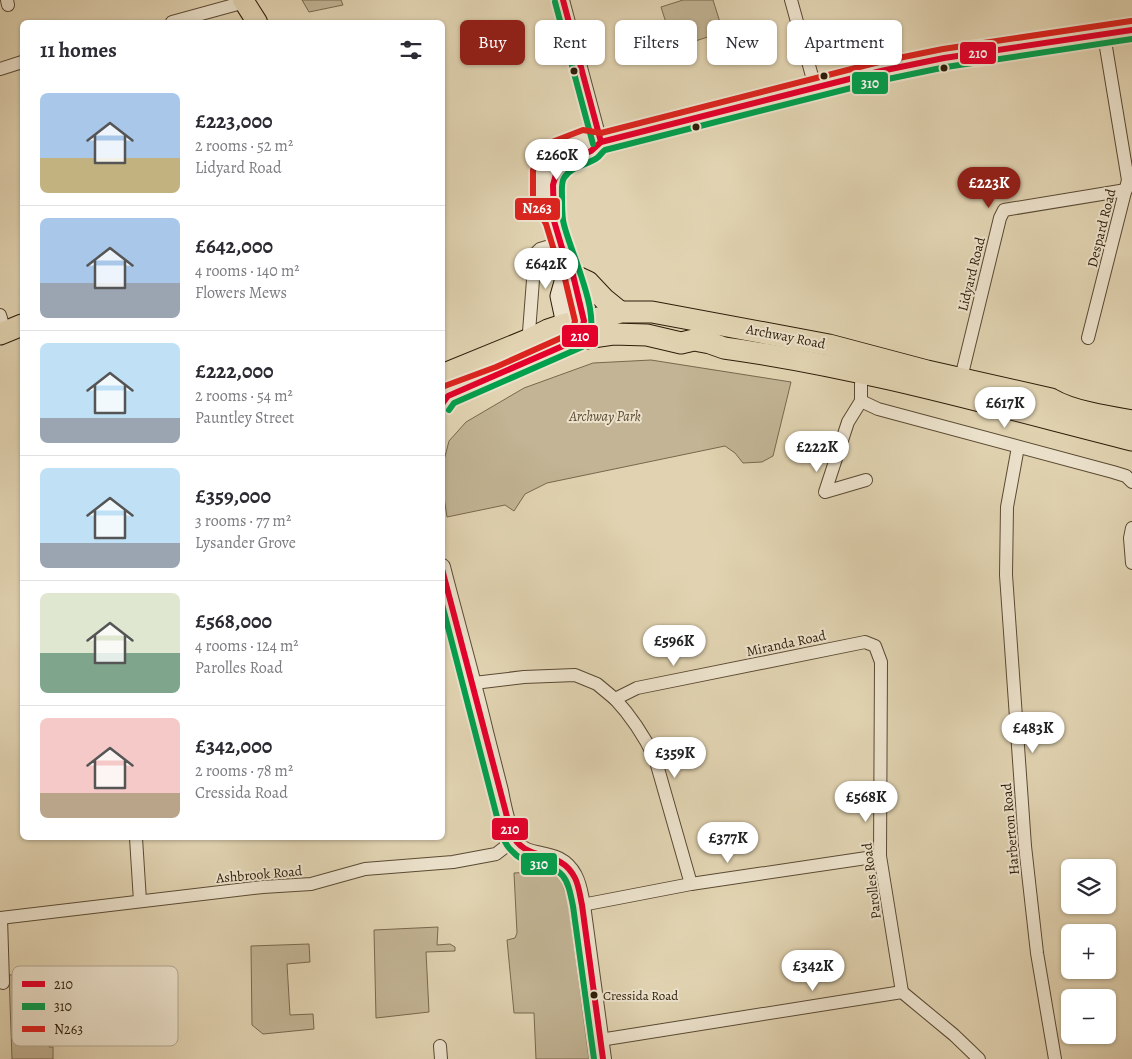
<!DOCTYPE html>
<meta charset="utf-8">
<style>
:root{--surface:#fff;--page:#f7f7f7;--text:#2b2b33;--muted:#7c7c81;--line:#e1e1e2;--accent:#8f2418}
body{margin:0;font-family:Alegreya,serif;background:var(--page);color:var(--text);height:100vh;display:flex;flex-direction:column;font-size:19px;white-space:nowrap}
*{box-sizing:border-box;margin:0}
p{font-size:16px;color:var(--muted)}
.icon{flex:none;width:28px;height:28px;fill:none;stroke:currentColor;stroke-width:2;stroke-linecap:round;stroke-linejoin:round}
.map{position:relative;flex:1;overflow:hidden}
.drawer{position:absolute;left:20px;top:20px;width:425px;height:820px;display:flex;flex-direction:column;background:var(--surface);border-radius:8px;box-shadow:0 1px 4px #0004}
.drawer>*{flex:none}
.guide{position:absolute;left:460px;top:20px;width:475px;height:45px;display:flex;gap:10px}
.tools{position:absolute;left:1061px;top:859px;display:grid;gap:10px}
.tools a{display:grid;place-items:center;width:55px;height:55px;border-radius:8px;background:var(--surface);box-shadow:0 1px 4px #0004;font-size:25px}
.price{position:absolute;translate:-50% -42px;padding:0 11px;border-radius:18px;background:#fff;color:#222;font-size:16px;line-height:32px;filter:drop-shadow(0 1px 2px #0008)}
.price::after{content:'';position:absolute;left:50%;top:30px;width:15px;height:11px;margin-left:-8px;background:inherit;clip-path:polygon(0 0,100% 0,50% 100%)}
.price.active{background:var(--accent);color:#fff}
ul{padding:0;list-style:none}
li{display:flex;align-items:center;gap:15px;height:125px;padding:0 20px}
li+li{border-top:1px solid var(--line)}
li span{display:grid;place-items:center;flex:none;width:140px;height:100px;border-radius:8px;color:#555}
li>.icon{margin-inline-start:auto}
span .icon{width:60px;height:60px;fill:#fffc;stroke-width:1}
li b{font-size:21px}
h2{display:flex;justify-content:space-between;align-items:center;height:60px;padding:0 20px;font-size:21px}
.tag{padding:0 18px;border-radius:8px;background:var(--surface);box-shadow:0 1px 4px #0004;font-size:18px;line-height:45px}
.tag.active{background:var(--accent);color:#fff}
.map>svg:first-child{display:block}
.green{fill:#c2b494;stroke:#78684e}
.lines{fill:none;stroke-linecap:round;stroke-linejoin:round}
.minor-casing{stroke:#5a4a33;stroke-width:14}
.tertiary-casing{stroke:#5a4a33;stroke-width:18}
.secondary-casing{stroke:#2d1d09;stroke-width:21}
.primary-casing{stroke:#2d1d09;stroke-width:22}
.trunk-casing{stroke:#2d1d09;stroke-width:23}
.minor{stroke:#ece2cc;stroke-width:12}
.tertiary{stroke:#ece2cc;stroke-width:16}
.secondary{stroke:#ece2cc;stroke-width:19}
.primary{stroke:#e1d3b1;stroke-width:20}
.trunk{stroke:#e1d3b1;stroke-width:21}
.bus-1-casing{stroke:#ece2cc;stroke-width:10}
.bus-2-casing{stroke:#ece2cc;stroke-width:10}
.bus-3-casing{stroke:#ece2cc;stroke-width:10}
.bus-1{stroke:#e4002b;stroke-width:6}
.bus-2{stroke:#029f4d;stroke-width:6}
.bus-3{stroke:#dc241f;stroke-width:6}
.bus-dot{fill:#2d1d09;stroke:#ece2cc;stroke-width:2}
.labels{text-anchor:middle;stroke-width:4;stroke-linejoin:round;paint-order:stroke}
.bus-label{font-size:13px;fill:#2d1d09;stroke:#ece2cc;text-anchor:start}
.street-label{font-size:14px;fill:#2d1d09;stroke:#ece2cc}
.park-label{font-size:14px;font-style:italic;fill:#5a4a33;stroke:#ece2cc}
.key{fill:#ece2cc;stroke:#b3a792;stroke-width:1}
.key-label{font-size:14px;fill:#2d1d09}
.line-badge{stroke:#ece2cc;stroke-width:2}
.badge-label{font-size:14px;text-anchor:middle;font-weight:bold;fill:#fff}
</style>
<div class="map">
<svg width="1132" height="1059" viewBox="0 0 1132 1059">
<rect width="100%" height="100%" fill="#e1d3b1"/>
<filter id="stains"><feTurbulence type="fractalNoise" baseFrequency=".004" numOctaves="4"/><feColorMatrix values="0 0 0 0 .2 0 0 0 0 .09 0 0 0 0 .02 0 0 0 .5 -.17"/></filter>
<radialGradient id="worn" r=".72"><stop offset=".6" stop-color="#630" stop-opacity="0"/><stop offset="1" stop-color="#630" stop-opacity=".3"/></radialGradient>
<g class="green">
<polygon points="302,0 341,0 343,5 309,12"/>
<polygon points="683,0 713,0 723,32 674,48 661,7"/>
<polygon points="651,360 791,382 773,456 762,462 743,463 735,453 725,446 547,483 525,494 514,511 505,505 447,517 443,491 443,464 449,441 466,422 524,388 593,363"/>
<polygon points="551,871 560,878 568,899 589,1059 536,1059 534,1013 514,1013 507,940 515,938 517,933 514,873"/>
<polygon points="438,927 437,945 450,944 455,947 455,951 426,952 429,1012 376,1018 374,930"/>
<polygon points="309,944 310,962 287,964 290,1015 313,1014 314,1029 263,1034 252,1025 251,946"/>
<polygon points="55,972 56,994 47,994 49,1047 53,1047 53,1059 12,1059 9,975"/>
</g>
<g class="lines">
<g class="minor-casing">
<g id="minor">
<polyline points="7,0 8,5"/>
<polyline points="563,0 601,142"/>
<polyline points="791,0 815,87"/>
<polyline points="172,22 245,2"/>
<polyline points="0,69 22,62"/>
<polyline points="0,315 5,332"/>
<polyline points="1088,338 1128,180 1104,35"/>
<polyline points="530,339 529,332 535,254 540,249 560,243"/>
<polyline points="864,374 861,384 861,401 848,422 825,492 866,480"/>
<polyline points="961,378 1000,218 1004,210 1126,190"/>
<polyline points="861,401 878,409 1113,472 1126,476 1132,482"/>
<polyline points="1018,447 1007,507 1006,575 1025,846 1037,953 1055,1059"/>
<polyline points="1132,528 1130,538 1132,563"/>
<polyline points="474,683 524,677 575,675 597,684 615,699 637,688 865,642 875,646 881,662 880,856 902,992"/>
<path d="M615,699C632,717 644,736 655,758L691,884"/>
<polyline points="136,838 140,901"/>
<polyline points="582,905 691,884 880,856"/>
<polyline points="0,918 263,887 311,884 365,869 453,862 496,854 514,840"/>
<polyline points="1,918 3,983"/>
<polyline points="600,1040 902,992 954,1035 979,1059"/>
<polyline points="440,1046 441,1059"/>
</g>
</g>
<g class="tertiary-casing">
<path id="tertiary" d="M442,567C456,622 472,677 485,732C490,752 495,771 500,791C503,807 506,823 513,838C525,864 558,845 574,876C579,885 580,896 582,905L603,1059"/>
</g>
<g class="secondary-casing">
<g id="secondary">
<path d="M554,210C554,200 552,191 554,182C558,159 586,157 601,142"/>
<polyline points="568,268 560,296 566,324 575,334"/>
<polyline points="581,334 584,321 573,275 568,268 554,221 542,199 541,178 542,171 547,160 556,150 585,139 601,142 881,71 944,58 1132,30"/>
</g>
</g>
<g class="primary-casing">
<polyline id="primary" points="243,0 257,22"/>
</g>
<g class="trunk-casing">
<g id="trunk">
<polyline points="573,275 588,282 604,299 620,312"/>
<polyline points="0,334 22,325"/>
<path d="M442,375L530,339L548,330L566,324L608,316L620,312H652L829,345L927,371L1051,399C1071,411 1108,417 1132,421"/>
<path d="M442,397L499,375L579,339L613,334L647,335L681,343L694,340L710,343L724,348C862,367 997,406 1132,440"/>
</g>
</g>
<use href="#minor" class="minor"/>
<use href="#tertiary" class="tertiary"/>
<use href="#secondary" class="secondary"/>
<use href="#primary" class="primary"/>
<use href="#trunk" class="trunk"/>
<g class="bus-1-casing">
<g id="bus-1">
<polyline points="563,0 601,142"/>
<polyline points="442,404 448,396 579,339 584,321 573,275 568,268 554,221 553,185 556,174 561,168 574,158 591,151 601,142 881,71 944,58 1132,30"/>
<path d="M442,569L511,832C525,865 559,846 575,878C579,886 580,896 582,905L603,1059"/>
</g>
</g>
<g class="bus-2-casing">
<g id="bus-2">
<polyline points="555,2 593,144"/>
<path d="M449,410L454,403L582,347C610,327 567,247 563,220C562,212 562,204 562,197C562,190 561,183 564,178C571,166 587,165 597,158C600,156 602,152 605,150L883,80L946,67L1132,39"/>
<path d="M442,604L497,817C500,829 503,844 513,852C518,858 526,861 533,862C565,870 567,876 573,906L594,1059"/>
</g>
</g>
<g class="bus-3-casing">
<polyline id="bus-3" points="442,387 496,367 572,333 575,321 565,279 560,270 546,224 533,201 533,170 540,155 552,142 583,130 601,133 879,62 943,49 1131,21"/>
</g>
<use href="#bus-1" class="bus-1"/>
<use href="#bus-2" class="bus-2"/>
<use href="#bus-3" class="bus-3"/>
</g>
<g class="bus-dot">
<circle cx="944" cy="68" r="4.5"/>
<circle cx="574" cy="71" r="4.5"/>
<circle cx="824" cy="76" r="4.5"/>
<circle cx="696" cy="127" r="4.5"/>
<circle cx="594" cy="995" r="4.5"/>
</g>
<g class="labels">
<g class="bus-label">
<text x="603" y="1000">Cressida Road</text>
</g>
<g class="street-label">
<text transform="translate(1101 228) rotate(-76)" y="5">Despard Road</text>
<text transform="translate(971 274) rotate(-76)" y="5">Lidyard Road</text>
<text transform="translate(786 336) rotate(11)" y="5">Archway Road</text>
<text transform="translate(786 643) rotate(-12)" y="5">Miranda Road</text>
<text transform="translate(1010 829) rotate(-95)" y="5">Harberton Road</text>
<text transform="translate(259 874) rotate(-5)" y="5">Ashbrook Road</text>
<text transform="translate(871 881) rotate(-97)" y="5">Parolles Road</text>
</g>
<g class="park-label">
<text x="605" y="421">Archway Park</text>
</g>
</g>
<rect x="12" y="966" width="166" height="80" rx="8" class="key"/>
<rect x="22" y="981" width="23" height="6" fill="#e4002b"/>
<rect x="22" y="1003" width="23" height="7" fill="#029f4d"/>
<rect x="22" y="1026" width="23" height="6" fill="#dc241f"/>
<g class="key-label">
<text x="54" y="989">210</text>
<text x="54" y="1011">310</text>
<text x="54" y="1034">N263</text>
</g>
<g class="line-badge">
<rect x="959" y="41" width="38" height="24" rx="5" fill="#e4002b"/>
<rect x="851" y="71" width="38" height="24" rx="5" fill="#029f4d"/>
<rect x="514" y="197" width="47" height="24" rx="5" fill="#dc241f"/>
<rect x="561" y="324" width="38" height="24" rx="5" fill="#e4002b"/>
<rect x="491" y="817" width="38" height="24" rx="5" fill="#e4002b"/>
<rect x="520" y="852" width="38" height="24" rx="5" fill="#029f4d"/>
</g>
<g class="badge-label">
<text x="978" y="58">210</text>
<text x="870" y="88">310</text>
<text x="537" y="213">N263</text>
<text x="580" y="341">210</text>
<text x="510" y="834">210</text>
<text x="539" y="869">310</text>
</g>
<rect width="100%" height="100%" filter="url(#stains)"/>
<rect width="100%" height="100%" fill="url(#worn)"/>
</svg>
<div class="tools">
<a><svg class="icon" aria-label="layers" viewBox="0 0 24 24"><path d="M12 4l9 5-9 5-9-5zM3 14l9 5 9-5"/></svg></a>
<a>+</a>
<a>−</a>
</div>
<b class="price" style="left:557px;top:181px">£260K</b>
<b class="price active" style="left:989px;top:209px">£223K</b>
<b class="price" style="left:546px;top:290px">£642K</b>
<b class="price" style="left:1005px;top:429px">£617K</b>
<b class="price" style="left:817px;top:473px">£222K</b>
<b class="price" style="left:674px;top:667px">£596K</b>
<b class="price" style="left:1033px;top:754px">£483K</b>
<b class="price" style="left:675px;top:779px">£359K</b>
<b class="price" style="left:866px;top:823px">£568K</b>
<b class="price" style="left:728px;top:864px">£377K</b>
<b class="price" style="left:813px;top:992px">£342K</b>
<div class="guide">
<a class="tag active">Buy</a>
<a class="tag">Rent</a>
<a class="tag">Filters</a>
<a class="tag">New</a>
<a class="tag">Apartment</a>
</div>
<section class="drawer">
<h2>11 homes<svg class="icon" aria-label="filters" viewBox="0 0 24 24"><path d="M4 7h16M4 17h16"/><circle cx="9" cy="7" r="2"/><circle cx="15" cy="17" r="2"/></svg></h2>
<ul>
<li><span style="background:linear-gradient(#a9c7e8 65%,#c2b280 0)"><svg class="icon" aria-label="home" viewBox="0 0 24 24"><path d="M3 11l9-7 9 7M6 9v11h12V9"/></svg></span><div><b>£223,000</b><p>2 rooms · 52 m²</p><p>Lidyard Road</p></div></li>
<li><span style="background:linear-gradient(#a9c7e8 65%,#9aa5b1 0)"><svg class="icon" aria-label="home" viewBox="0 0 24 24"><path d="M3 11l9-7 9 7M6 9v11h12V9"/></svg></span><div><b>£642,000</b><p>4 rooms · 140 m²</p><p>Flowers Mews</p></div></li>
<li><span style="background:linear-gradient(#bfe0f5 75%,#9aa5b1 0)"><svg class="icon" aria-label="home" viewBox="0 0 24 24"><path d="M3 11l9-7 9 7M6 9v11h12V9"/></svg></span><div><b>£222,000</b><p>2 rooms · 54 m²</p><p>Pauntley Street</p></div></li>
<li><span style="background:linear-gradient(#bfe0f5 75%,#9aa5b1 0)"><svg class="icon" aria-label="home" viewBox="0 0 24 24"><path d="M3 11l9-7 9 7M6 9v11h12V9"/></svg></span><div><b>£359,000</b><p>3 rooms · 77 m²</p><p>Lysander Grove</p></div></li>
<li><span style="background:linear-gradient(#dfe7d0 60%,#7fa58c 0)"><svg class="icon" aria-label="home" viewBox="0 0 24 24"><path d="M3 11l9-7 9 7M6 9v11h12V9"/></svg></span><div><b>£568,000</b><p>4 rooms · 124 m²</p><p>Parolles Road</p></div></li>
<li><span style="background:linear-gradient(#f6c9c9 75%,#b9a48a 0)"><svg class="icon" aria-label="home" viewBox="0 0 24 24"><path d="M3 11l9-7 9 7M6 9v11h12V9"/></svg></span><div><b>£342,000</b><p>2 rooms · 78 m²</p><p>Cressida Road</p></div></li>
</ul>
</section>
</div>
